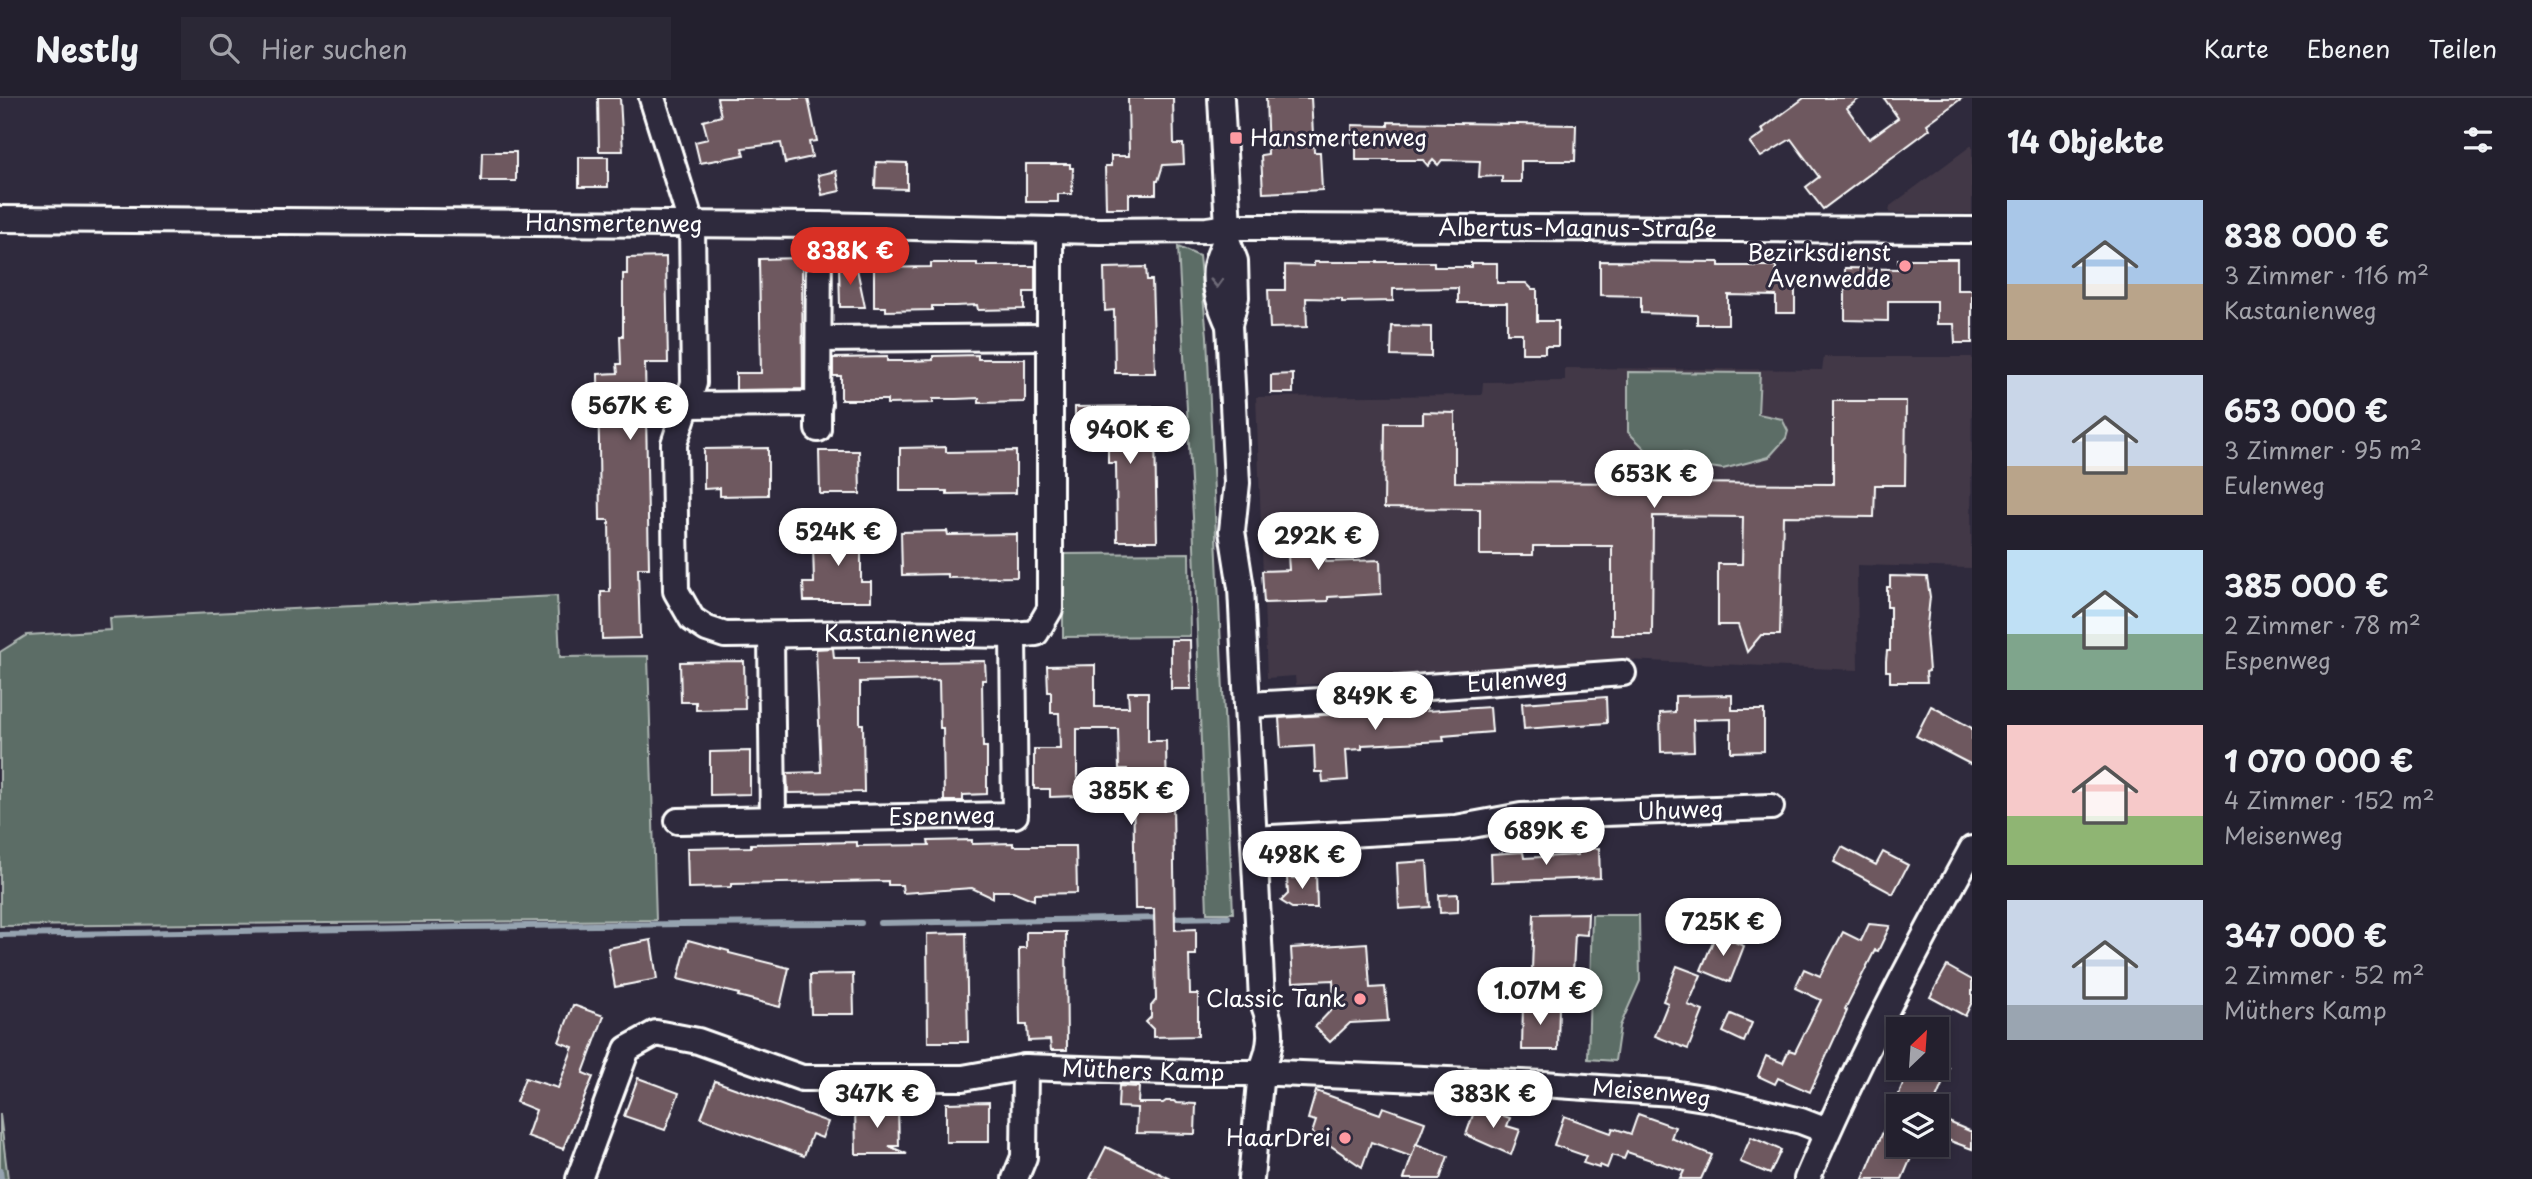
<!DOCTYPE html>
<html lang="de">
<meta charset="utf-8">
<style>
:root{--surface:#23202e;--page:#2b2836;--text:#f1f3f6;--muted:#a3a3aa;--line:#403e4a;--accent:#d93025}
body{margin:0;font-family:"Playpen Sans",sans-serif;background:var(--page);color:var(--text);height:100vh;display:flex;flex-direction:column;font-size:26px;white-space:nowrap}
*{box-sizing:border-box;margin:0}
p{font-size:23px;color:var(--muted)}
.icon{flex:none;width:38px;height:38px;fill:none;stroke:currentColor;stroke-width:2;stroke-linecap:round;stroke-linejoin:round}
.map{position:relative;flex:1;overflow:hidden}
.panel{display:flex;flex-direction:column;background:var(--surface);width:560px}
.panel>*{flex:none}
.needle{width:46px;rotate:25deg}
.tools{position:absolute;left:1886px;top:919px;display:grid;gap:14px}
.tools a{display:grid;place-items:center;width:63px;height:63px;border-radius:0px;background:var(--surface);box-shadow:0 4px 10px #0003,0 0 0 2px var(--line);font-size:35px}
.price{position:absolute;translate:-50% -60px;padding:0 16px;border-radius:24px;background:#fff;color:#222;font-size:23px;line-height:46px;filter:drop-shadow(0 2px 4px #0008)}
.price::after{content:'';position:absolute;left:50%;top:42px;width:21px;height:16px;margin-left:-10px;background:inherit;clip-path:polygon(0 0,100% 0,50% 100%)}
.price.active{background:var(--accent);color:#fff}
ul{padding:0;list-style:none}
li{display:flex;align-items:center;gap:21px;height:175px;padding:0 35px}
li span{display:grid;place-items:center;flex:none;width:196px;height:140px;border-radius:0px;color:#555}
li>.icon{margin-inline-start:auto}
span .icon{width:84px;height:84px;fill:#fffc;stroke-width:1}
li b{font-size:30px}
h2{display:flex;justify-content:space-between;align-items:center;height:84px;padding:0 35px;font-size:30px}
header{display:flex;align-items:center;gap:42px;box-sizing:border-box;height:98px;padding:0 35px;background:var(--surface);border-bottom:2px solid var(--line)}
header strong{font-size:33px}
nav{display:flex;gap:38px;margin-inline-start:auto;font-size:24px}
.search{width:490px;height:63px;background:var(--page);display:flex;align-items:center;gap:18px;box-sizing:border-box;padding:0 24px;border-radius:0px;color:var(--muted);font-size:26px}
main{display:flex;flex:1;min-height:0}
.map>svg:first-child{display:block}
.built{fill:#423847}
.green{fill:#5b6d66;stroke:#adb6b2;stroke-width:2}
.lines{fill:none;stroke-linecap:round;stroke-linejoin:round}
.stream{stroke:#96a3b0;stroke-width:6}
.building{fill:#6e585e;stroke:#fff;stroke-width:2}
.minor-casing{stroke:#fff;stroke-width:30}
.minor{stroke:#2f2a3d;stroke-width:24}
.oneway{stroke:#6d6a77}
.poi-dot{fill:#ff9aa2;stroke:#2f2a3d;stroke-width:2.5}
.labels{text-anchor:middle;stroke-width:6;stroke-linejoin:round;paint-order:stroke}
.poi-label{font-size:23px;fill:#fff;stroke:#2f2a3d;text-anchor:end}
.street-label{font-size:23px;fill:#fff;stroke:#2f2a3d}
</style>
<header>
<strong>Nestly</strong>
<div class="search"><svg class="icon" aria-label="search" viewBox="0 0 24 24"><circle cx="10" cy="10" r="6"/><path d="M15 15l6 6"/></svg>Hier suchen</div>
<nav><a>Karte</a><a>Ebenen</a><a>Teilen</a></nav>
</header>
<main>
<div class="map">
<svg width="1972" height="1081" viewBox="0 0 1972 1081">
<rect width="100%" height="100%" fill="#2f2a3d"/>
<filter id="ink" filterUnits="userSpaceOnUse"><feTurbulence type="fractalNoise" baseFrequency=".0143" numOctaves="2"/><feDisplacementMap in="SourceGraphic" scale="14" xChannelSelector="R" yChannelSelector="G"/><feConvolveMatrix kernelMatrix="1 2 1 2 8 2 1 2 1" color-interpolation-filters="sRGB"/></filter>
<g filter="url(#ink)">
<g class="built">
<polygon points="1972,47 1972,116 1889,115 1890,108"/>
<polygon points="1824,259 1972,259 1971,470 1857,467 1858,572 1626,562 1477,578 1296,587 1295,578 1267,580 1256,299 1482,297 1483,284 1565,283 1565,270 1822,272"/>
</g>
<g class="green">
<polygon points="1178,149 1199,158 1207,238 1233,815 1207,815 1193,419"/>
<polygon points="1628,274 1760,275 1758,316 1782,321 1788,333 1786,340 1769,359 1723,371 1703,368 1684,355 1648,354 1628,334"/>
<polygon points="1189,455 1190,538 1063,539 1063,456"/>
<polygon points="557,498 560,559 648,558 656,822 0,828 0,554 27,537 111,532 110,520"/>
<polygon points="1592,817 1639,817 1640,883 1620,928 1615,963 1588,961"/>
<polygon points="0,1016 8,1081 0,1081"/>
</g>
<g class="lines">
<g class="stream">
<polyline points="880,825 1228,819"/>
<path d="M0,837C287,833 574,825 861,825"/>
<polyline points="0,1073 1,1081"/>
</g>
</g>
<g class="building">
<polygon points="598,0 620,0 623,53 599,53"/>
<polygon points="717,0 808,0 817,43 809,44 812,59 785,65 781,45 742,50 744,57 700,65 695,44 708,41 703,23 721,18"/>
<polygon points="1128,0 1173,0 1174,46 1183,46 1184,66 1163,67 1158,83 1156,83 1156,96 1129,96 1129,110 1106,110 1105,68 1111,68 1111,58 1129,58"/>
<polygon points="1266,0 1311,0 1314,54 1320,54 1322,92 1263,95 1261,57 1268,56"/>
<polygon points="1804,0 1860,0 1847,10 1869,41 1898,20 1884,0 1962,0 1927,26 1930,31 1823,111 1806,89 1819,79 1791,41 1761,59 1750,45 1764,35 1762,31"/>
<polygon points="1388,24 1576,27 1575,63 1521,63 1521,84 1502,84 1502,78 1479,79 1480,63 1442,62 1438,67 1433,62 1428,68 1423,62 1356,62 1356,48 1352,44 1352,27 1388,28"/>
<polygon points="482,54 516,54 516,83 481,83"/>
<rect x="579" y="59" width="29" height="30"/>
<polygon points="876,64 907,65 907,91 875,90"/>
<polygon points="1026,66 1070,66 1070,70 1073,70 1072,96 1058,96 1058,104 1026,104"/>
<polygon points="836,73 840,93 822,97 818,77"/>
<polygon points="666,159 668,265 645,265 649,470 638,470 640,540 602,541 601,494 610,494 609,422 600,422 598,276 618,275 617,266 621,266 620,238 623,238 623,176 627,176 627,160"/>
<polygon points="802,160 803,291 736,292 736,275 761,275 759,161"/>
<polygon points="1898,161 1957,161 1957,192 1972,192 1972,245 1955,245 1954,226 1937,226 1937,203 1888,203 1888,223 1845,222 1845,170 1898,171"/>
<polygon points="1600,163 1719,164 1719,168 1776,168 1776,177 1780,177 1780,189 1795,190 1795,215 1776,215 1776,198 1728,197 1728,226 1697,226 1697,217 1641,215 1641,198 1600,197"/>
<polygon points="1314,164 1434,164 1434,169 1471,169 1471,165 1497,165 1497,185 1526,185 1532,191 1537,191 1537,223 1558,223 1558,248 1545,248 1545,255 1522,255 1522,235 1507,235 1507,205 1458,205 1458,190 1393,191 1393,203 1342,204 1342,201 1306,200 1307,229 1270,230 1268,192 1285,192 1285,167 1314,168"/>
<polygon points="931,165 977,165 977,168 1035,168 1035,194 1024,194 1024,211 978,212 977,207 955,208 932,208 932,212 886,213 886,209 874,209 874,170 931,169"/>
<polygon points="856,166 865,209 840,209 839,167"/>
<polygon points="1146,169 1147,182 1152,182 1155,275 1115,275 1114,212 1105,213 1104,170"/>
<polygon points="1392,228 1431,229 1431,259 1391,258"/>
<polygon points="978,257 978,261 1025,261 1025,304 979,305 979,300 956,301 933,301 933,305 887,306 887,302 841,302 841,278 833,278 833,260 887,259 887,263 910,263 933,262 933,258"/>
<polygon points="1293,276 1293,295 1271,295 1271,277"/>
<polygon points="1833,303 1906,303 1905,387 1875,387 1874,419 1783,418 1780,537 1761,537 1747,554 1738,527 1718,527 1718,466 1742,466 1743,419 1653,418 1652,537 1612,537 1612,448 1533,448 1533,457 1480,457 1480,411 1384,410 1385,325 1423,325 1423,314 1455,315 1455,384 1833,386"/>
<polygon points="1152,308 1152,337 1155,337 1157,443 1117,443 1116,365 1108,365 1108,328 1075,328 1075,309"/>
<polygon points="946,349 946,354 1016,353 1016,395 947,396 947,393 900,393 900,350"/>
<polygon points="768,350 768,397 720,398 720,390 704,391 704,351"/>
<polygon points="819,353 859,353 860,396 820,396"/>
<polygon points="1295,418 1315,419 1314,441 1316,441 1316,445 1325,445 1326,464 1380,462 1381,496 1328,499 1328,503 1264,505 1262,473 1289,472 1287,442 1294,442"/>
<polygon points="821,430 861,430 861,484 871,484 871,503 804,503 803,485 814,485 813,446 821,446"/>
<polygon points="947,433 948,437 1017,436 1017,479 948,480 948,476 902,477 901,434"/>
<polygon points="1890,478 1927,479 1930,499 1926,536 1929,573 1926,574 1927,584 1890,584 1890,573 1886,573 1886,563 1887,553 1890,553 1890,509 1887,509 1887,489 1890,489"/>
<polygon points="1171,542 1190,542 1191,591 1171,591"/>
<polygon points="833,550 834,560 859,560 859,565 985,563 986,582 982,582 983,649 987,649 987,696 963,697 963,703 944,703 943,630 940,630 939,582 860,584 860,626 863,626 864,694 788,695 787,675 821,674 816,551"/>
<polygon points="744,563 745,611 696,612 696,604 681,604 680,564"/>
<polygon points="1095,567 1095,609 1129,609 1128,594 1148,594 1148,643 1166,643 1167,706 1173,705 1175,832 1196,831 1196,857 1189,857 1190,896 1198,896 1198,938 1153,939 1153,931 1146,924 1151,919 1151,908 1156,902 1154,811 1135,811 1133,686 1127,686 1127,671 1119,671 1118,631 1077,631 1077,698 1050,699 1050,691 1034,691 1034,651 1060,651 1059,615 1051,615 1051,594 1048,594 1047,568"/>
<polygon points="1732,597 1732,612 1764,612 1764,653 1731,654 1731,621 1693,622 1694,653 1661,654 1660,615 1675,614 1675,598"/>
<polygon points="1606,599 1607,625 1524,631 1522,605"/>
<polygon points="1931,608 1972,630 1972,667 1916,638"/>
<polygon points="1490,609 1492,634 1443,638 1444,643 1362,647 1362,651 1346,652 1348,682 1323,684 1322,674 1315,674 1314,648 1281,650 1279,620 1427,610 1427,613"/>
<polygon points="750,653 750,696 710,697 710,654"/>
<polygon points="972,742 972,746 1013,745 1013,748 1076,748 1077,795 1034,796 1034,802 1013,793 993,793 993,800 972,790 903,795 902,787 888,787 888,783 731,786 731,789 688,790 687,750 751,749 751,746 857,744 857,748 929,747 928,743"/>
<polygon points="1842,749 1876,767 1883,754 1908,767 1893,796 1834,764"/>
<polygon points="1599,750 1600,780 1492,784 1491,756 1523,754 1524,760 1577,757 1577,752"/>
<polygon points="1427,763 1430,809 1399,811 1397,765"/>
<polygon points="1296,774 1316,774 1317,810 1292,810 1281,803 1288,796 1287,780 1296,780"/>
<polygon points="1458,796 1458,814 1440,815 1439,797"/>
<polygon points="1588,815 1587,837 1575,836 1573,874 1532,872 1534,816"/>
<polygon points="1869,826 1890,828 1878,853 1875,852 1845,911 1847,913 1810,994 1778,980 1775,986 1758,978 1766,958 1783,965 1789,952 1795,954 1821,902 1795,890 1804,871 1820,878 1843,834 1861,843"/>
<polygon points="1026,834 1066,834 1067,952 1051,952 1050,942 1028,943 1027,927 1020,927 1019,850 1026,850"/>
<polygon points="966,835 968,944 928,944 927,836"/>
<polygon points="1716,836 1744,848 1730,884 1701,872"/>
<polygon points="651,842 657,881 615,889 608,850"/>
<polygon points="688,842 729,853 729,855 789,870 780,909 738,898 739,896 678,881"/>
<polygon points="1367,845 1370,890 1385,889 1388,923 1350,925 1330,944 1315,929 1334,909 1333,882 1293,884 1291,850"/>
<polygon points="1677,868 1701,877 1688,907 1703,913 1688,951 1655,938 1668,905 1663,903"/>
<polygon points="1947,868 1972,882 1972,904 1965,918 1930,899"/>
<polygon points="853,876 854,916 811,916 810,877"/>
<polygon points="1523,906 1559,907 1558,952 1522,952"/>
<polygon points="573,907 604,918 583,975 593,979 563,1051 527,1038 536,1012 516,1004 525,980 558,990 573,949 559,944"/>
<polygon points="1731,916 1752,925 1744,944 1723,934"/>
<polygon points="1910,970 1949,970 1933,1008 1899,1008 1899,1046 1917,1046 1902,1081 1863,1081"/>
<polygon points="638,980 679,995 665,1032 624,1018"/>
<polygon points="715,983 828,1024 822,1040 812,1036 804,1058 701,1020"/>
<polygon points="1119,988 1139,989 1138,1005 1163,1005 1166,1003 1174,1003 1176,1005 1196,1006 1195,1036 1136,1035 1137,1010 1118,1009"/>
<polygon points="1316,993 1380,1016 1383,1009 1425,1024 1412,1059 1371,1044 1362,1069 1312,1035 1316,1023 1308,1021"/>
<polygon points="989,1004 989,1044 946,1044 946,1005"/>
<polygon points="1476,1008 1510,1020 1507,1028 1520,1032 1511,1057 1466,1037"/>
<polygon points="855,1009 898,1009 899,1048 889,1048 907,1056 856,1056"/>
<polygon points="1638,1016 1675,1029 1671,1040 1712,1057 1701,1081 1680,1081 1684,1073 1627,1054 1624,1061 1612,1057 1607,1070 1600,1067 1599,1070 1583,1065 1586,1058 1554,1047 1564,1018 1611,1035 1613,1030 1631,1036"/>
<polygon points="1937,1019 1972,1034 1972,1051 1937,1038"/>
<polygon points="1751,1039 1781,1052 1770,1076 1740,1064"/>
<polygon points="1416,1046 1448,1058 1440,1081 1404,1081"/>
<polygon points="1106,1049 1171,1081 1090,1081"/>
</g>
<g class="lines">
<g class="minor-casing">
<g id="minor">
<path id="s1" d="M652,0L692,128L694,285L674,346L676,493L692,521L707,531L725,537L880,535L1013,537L1036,535L1050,511V132"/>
<path d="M1221,0L1228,129C1227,142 1222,149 1218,161C1211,182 1220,208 1229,227"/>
<path id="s2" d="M0,121L819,127L1100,133L1207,132L1228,129H1254L1972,132"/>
<path d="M1227,142L1235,163L1236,199L1229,227L1237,385L1232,433L1241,490L1262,902C1273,928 1273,947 1261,973L1251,1081"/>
<polyline points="819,241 1050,239"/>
<polyline points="688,307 819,306"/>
<polyline points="818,331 819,127"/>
<polyline points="771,537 773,720"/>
<path id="s3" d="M1247,607L1357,601L1371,593L1623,575"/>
<path id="s4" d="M678,723L1015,717L1013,537"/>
<path id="s5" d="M1255,741L1456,730L1521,718L1771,709"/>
<path id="s6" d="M579,1081L627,951L656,935L698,943L802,980H963L1025,969L1194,975H1277L1543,986L1672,995L1710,1001L1801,1023L1827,1033"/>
<polyline points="1015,1081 1024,1059 1025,969"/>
<path d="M1807,1081C1855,968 1913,858 1972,751"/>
</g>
</g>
<use href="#minor" class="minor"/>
</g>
<defs><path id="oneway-chevron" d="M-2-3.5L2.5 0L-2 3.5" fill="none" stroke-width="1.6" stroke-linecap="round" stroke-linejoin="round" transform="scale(1.75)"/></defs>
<use class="oneway" href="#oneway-chevron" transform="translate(1217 185) rotate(88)"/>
</g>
<g class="poi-dot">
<rect x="1229" y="33" width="14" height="14" rx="3.5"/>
<circle cx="1905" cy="168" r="7"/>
<circle cx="1360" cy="901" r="7"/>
<circle cx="1345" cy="1040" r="7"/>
</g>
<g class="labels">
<g class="poi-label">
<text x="1250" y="48" text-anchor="start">Hansmertenweg</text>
<text x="1891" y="163">Bezirksdienst<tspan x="1891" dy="26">Avenwedde</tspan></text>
<text x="1346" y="909">Classic Tank</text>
<text x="1331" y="1048">HaarDrei</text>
</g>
<g class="street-label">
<text dy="8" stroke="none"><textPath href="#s2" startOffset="614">Hansmertenweg</textPath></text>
<text dy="8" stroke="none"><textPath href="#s2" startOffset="1578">Albertus-Magnus-Straße</textPath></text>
<text dy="8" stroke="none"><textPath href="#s1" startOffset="747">Kastanienweg</textPath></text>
<text dy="8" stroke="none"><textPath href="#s3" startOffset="273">Eulenweg</textPath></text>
<text dy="8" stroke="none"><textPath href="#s5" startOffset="427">Uhuweg</textPath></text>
<text dy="8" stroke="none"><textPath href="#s4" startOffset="264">Espenweg</textPath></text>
<text dy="8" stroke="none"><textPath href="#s6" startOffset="667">Müthers Kamp</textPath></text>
<text dy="8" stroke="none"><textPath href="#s6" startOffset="1176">Meisenweg</textPath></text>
</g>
</g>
</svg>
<div class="tools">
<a><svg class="needle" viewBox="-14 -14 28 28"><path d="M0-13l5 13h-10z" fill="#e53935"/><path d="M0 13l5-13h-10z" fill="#a3a3aa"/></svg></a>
<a><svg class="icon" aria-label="layers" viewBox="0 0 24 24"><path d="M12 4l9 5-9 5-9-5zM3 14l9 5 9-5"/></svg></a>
</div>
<b class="price active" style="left:850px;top:189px">838K €</b>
<b class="price" style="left:630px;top:344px">567K €</b>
<b class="price" style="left:1130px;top:368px">940K €</b>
<b class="price" style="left:1654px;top:412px">653K €</b>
<b class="price" style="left:838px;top:470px">524K €</b>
<b class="price" style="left:1318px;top:474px">292K €</b>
<b class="price" style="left:1375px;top:634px">849K €</b>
<b class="price" style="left:1131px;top:729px">385K €</b>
<b class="price" style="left:1546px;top:769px">689K €</b>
<b class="price" style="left:1302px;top:793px">498K €</b>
<b class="price" style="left:1723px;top:860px">725K €</b>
<b class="price" style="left:1540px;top:929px">1.07M €</b>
<b class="price" style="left:877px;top:1032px">347K €</b>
<b class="price" style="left:1493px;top:1032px">383K €</b>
</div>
<section class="panel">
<h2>14 Objekte<svg class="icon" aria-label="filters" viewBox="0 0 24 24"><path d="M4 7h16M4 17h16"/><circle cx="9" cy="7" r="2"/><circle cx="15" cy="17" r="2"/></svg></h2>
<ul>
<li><span style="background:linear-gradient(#a9c7e8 60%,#b9a48a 0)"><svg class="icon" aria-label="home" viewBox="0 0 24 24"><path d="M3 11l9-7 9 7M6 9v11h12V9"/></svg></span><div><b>838 000 €</b><p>3 Zimmer · 116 m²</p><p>Kastanienweg</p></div></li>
<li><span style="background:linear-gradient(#c9d6e8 65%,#b9a48a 0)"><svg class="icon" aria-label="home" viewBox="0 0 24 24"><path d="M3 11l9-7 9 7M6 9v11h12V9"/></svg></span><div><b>653 000 €</b><p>3 Zimmer · 95 m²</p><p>Eulenweg</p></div></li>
<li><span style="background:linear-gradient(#bfe0f5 60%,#7fa58c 0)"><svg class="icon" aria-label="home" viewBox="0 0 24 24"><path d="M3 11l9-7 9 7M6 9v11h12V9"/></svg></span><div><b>385 000 €</b><p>2 Zimmer · 78 m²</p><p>Espenweg</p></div></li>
<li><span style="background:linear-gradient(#f6c9c9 65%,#8fb573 0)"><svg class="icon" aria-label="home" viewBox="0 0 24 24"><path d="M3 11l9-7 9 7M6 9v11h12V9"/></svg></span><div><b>1 070 000 €</b><p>4 Zimmer · 152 m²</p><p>Meisenweg</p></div></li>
<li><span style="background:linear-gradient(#c9d6e8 75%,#9aa5b1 0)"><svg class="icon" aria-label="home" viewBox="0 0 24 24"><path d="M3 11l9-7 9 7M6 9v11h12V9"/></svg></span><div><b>347 000 €</b><p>2 Zimmer · 52 m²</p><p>Müthers Kamp</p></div></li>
</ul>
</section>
</main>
